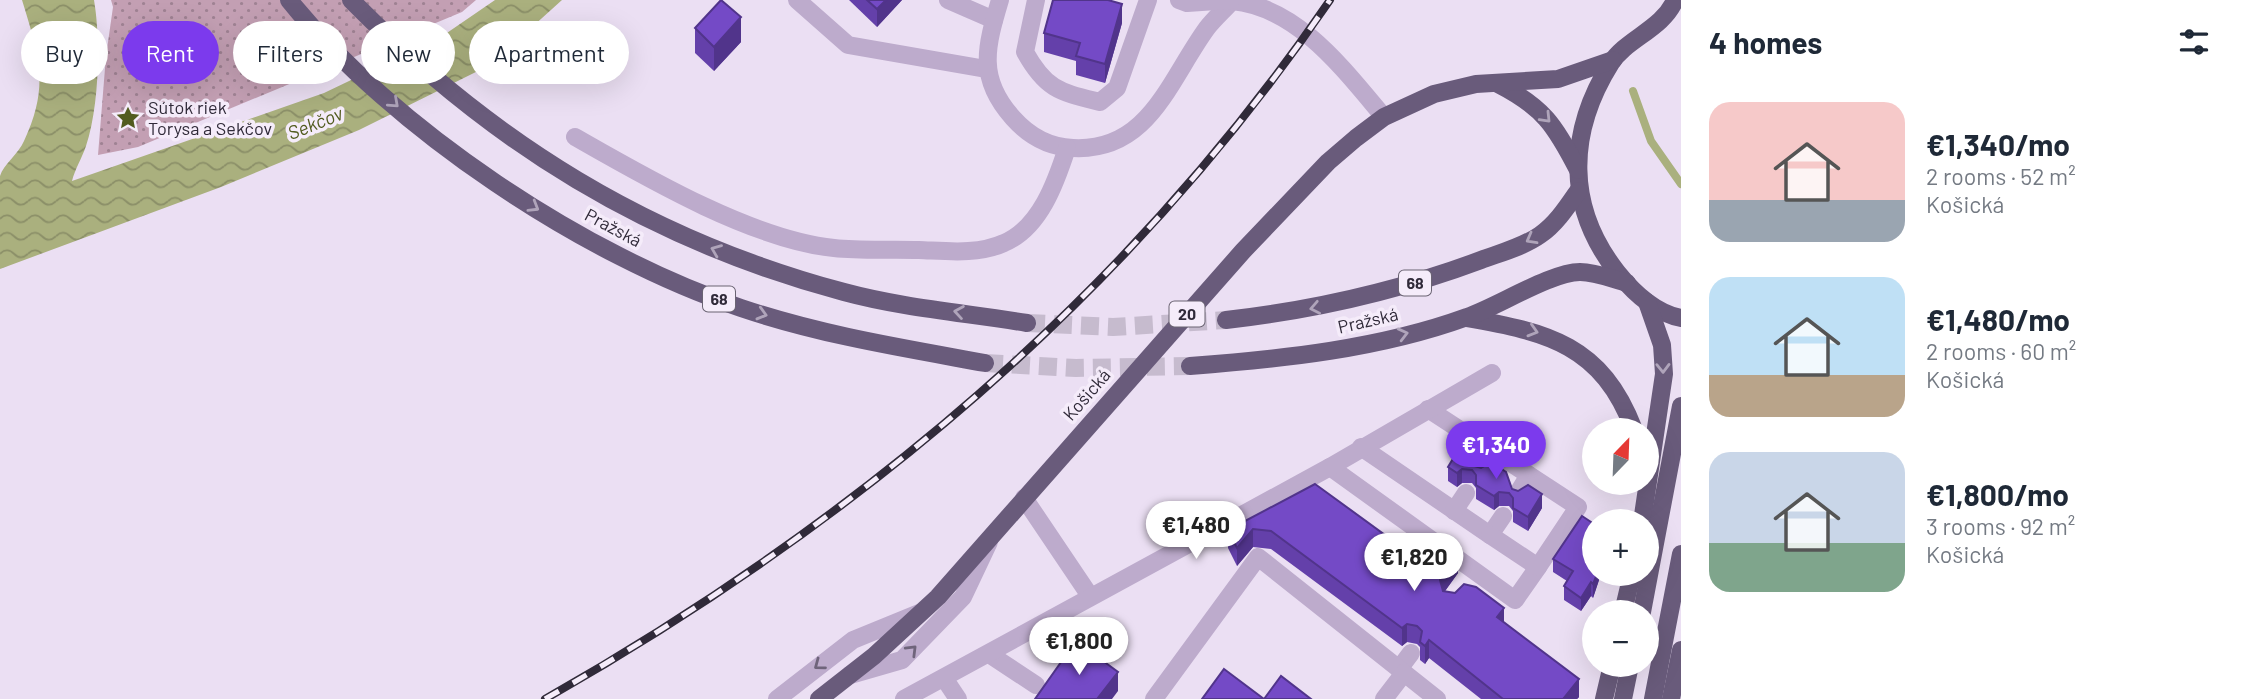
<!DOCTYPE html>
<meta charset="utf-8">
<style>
:root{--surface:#fff;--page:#f6f6f7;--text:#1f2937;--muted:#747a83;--accent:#7c3aed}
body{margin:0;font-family:Barlow,sans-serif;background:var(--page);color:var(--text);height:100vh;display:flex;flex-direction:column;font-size:26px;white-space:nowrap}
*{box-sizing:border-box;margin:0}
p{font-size:23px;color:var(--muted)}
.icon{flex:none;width:38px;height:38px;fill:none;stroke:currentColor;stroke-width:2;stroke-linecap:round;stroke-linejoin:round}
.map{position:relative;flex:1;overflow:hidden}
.panel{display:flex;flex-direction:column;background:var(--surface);width:560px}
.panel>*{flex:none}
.top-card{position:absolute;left:21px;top:21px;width:665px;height:63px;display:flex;gap:14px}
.needle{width:46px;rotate:23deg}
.fabs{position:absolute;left:1582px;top:418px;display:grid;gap:14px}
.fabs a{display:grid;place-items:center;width:77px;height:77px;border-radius:50%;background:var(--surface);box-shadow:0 7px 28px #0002;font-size:35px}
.price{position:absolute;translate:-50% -60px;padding:0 16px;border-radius:24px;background:#fff;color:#222;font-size:23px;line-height:46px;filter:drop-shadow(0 2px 4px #0008)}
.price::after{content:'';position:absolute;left:50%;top:42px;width:21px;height:16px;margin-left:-10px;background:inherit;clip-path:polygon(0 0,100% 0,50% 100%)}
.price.current{background:var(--accent);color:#fff}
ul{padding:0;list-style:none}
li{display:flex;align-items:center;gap:21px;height:175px;padding:0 28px}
li span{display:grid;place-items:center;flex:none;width:196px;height:140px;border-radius:21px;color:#555}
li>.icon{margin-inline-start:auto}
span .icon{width:84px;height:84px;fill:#fffc;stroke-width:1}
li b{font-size:30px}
h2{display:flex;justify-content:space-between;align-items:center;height:84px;padding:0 28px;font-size:30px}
.pill{padding:0 24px;border-radius:32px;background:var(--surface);box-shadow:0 7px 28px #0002;font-size:24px;line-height:63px}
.pill.current{background:var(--accent);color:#fff}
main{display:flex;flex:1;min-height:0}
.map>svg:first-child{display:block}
.grass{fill:url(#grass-dots)}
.water{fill:url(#water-waves)}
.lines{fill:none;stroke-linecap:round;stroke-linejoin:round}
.stream{stroke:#aab07e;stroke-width:8}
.major-tunnel{stroke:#c6bbce;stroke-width:18;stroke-dasharray:18 9;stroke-linecap:butt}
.minor{stroke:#bdabcc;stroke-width:18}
.major{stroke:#695b7b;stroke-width:18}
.rail-casing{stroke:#302a39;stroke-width:8}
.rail{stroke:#f5ecfa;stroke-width:5;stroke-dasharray:16;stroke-linecap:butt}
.wall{fill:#6440aa}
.shaded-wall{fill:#51348b}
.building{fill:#744ac6;stroke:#51348b;stroke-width:2}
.oneway{stroke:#afa4ba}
.oneway2{stroke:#6f647b}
.labels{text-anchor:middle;stroke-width:7;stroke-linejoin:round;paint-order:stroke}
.shield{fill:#f5ecfa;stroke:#6b6473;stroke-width:2}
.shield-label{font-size:16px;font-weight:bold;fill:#302a39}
.poi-label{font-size:18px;fill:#302a39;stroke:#f5ecfa;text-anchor:start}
.street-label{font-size:18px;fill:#302a39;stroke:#f5ecfa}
.water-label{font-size:19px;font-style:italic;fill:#525b1f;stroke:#f5ecfa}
</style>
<main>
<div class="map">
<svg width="1681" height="699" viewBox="0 0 1681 699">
<defs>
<pattern id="grass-dots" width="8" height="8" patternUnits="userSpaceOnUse" patternTransform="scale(1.75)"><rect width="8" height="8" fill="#c39fb3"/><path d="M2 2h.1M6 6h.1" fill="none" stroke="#9f8293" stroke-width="1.8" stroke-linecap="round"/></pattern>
<pattern id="water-waves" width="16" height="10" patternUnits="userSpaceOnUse" patternTransform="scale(1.75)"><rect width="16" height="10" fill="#aab07e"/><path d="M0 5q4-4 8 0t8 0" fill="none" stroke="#8b8f68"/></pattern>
</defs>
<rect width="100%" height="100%" fill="#ebdff3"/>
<polygon class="grass" points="111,0 476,0 462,12 138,147 98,155 106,56 113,7"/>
<path class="water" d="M22,0H94C101,41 99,107 86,146C82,158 75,169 72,181L324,93L441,37L495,0H562L490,65L359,130L221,187L0,269C0,244 0,198 0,176C3,165 19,153 24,141C50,85 39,56 22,0Z"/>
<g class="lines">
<polyline class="stream" points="1633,91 1651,141 1681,184"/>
<g class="major-tunnel">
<polyline points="1027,323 1113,327 1226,320"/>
<polyline points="985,363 1076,368 1190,366"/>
</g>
<g class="minor">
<polyline points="797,0 848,45 986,69"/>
<polyline points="948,0 994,20"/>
<path d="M1000,0C986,47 977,78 1013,118C1029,136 1049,147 1073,148C1149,152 1169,80 1207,28C1214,19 1224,10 1232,1C1298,7 1344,70 1384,117"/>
<path d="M1036,0L1025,52C1046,90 1060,92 1100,102L1117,88L1148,0"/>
<polyline points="1179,0 1187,3 1231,0"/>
<path d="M575,137C645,177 753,240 834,248C862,251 891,249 919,250C946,251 978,255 1004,243C1040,228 1056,182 1067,148"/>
<polyline points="1428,409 1529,475 1518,493"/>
<polyline points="1361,447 1490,535 1503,516"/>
<polyline points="1330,467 1515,600 1538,567"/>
<polyline points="1024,498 1090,596"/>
<polyline points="1454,511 1466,493"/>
<polyline points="1490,535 1538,567 1578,507 1529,475"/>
<polyline points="989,654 1036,685"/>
<polyline points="1399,669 1411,653"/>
<polyline points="850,675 902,660 963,597 989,542"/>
<polyline points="944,678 958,699"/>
<polyline points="777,699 853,640 919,613"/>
<polyline points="904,699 1330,467 1492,373"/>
<polyline points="1154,699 1258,557 1437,699"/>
<polyline points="1384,699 1404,673"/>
</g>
<g class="major">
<path d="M289,0C393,129 585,256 741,308C821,335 903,348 985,363"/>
<path d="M351,0C492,143 649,240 844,292C903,308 967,313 1027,323"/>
<path d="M1675,0C1663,29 1626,39 1611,63C1567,133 1566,207 1617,272C1633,292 1655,313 1681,318"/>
<path d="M1498,84C1543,107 1555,125 1578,170"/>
<path d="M1466,318C1548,332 1602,345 1634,430"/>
<path d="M1226,320C1314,310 1398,291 1481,260C1500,253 1523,247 1540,235C1556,224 1567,207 1578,191"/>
<path d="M1190,366C1282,359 1379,349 1467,317C1497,307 1551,272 1580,272C1596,272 1612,279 1627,283"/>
<polyline points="1642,522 1664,374 1662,345 1647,302"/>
<polyline points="1623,612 1632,574"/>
<polyline points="1642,612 1681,406"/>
<polyline points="819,699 874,656 938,597 1243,251 1328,162 1356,138 1384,117 1434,94 1476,84 1558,79 1613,60"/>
<polyline points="1604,699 1612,665"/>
<polyline points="1623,699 1630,665"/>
<polyline points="1653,699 1681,554"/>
<polyline points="1671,699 1681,650"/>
</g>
<g class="rail-casing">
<path id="rail" d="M545,699C856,522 1127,297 1330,0"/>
</g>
<use href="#rail" class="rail"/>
</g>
<g class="wall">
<polygon points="849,0 902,0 877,27"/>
<polygon points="1053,0 1110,0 1122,23 1105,83 1076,75 1076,61 1044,52 1044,33"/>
<polygon points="695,28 741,42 714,71 695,53"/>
<polygon points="1471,460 1474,466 1542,508 1528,531 1513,522 1513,511 1509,506 1499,506 1494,510 1476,499 1476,488 1472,483 1462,483 1457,487 1448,481 1448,467"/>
<polygon points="1315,484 1403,548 1458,573 1445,591 1504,622 1579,697 1577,699 1481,699 1429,658 1425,664 1420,660 1420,647 1417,644 1407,642 1402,646 1271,549 1253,547 1237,566 1228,548 1228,530"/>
<polygon points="1553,559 1594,574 1601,574 1593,598 1591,596 1581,611 1564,600 1564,586 1567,581 1553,572"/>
</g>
<g class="shaded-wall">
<polygon points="886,0 902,0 877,27 877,9"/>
<polygon points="1122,4 1122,23 1105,83 1105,64"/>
<polygon points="741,17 741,42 714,71 714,47"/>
<polygon points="1462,469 1462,483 1457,487 1457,473"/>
<polygon points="1499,492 1499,506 1494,510 1494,496"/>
<polygon points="1542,494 1542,508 1528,531 1528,517"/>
<polygon points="1253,529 1253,547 1237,566 1237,548"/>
<polygon points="1458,555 1458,573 1440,598 1440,580"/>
<polygon points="1597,574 1601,574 1593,598 1593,584"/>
<polygon points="1591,582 1591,596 1581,611 1581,598"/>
<polygon points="1504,608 1504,625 1497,617"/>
<polygon points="1407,624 1407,642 1402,646 1402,628"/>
<polygon points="1429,640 1429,658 1425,664 1425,646"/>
<polygon points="1118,672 1118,691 1112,699 1097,699"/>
<polygon points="1579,679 1579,697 1577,699 1563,699"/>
</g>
<g class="building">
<polygon points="721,0 741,17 714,47 695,28"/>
<polygon points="867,0 886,0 877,9"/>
<polygon points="1053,0 1108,0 1122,4 1105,64 1076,56 1080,43 1044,33"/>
<polygon points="1462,444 1471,450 1470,457 1474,466 1481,468 1491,462 1506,472 1512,489 1518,491 1528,485 1542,494 1528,517 1513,508 1513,498 1509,493 1499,492 1494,496 1476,485 1476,475 1472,470 1462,469 1457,473 1448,467"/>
<polygon points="1315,484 1403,548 1410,538 1434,556 1443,544 1458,555 1440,580 1443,591 1455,593 1464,584 1476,587 1504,608 1497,617 1579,679 1563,699 1503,699 1429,640 1425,646 1420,642 1422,631 1417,626 1407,624 1402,628 1271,531 1253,529 1237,548 1228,530"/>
<polygon points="1582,516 1594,524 1594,574 1597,574 1593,584 1591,582 1581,598 1564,586 1573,571 1553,559"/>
<polygon points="1076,641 1118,672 1097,699 1035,699"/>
<polygon points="1224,669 1264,699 1281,676 1311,699 1202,699"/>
</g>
<defs><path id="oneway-chevron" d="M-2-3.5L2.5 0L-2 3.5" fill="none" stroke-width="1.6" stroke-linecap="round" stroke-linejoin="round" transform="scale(1.75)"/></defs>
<g class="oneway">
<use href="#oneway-chevron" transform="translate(394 103) rotate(42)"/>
<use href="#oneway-chevron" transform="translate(1546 118) rotate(46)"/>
<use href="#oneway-chevron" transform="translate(534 207) rotate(31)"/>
<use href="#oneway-chevron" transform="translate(1531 239) rotate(151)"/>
<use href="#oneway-chevron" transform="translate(716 250) rotate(-158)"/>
<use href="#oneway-chevron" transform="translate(1315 308) rotate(169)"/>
<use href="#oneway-chevron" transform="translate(959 312) rotate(-171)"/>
<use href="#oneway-chevron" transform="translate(762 314) rotate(16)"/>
<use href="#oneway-chevron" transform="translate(1533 331) rotate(17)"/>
<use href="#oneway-chevron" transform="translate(1403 334) rotate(-14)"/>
<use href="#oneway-chevron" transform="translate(1663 368) rotate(89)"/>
</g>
<g class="oneway2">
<use href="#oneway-chevron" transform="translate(912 650) rotate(-45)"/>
<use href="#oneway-chevron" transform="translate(819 665) rotate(143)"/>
</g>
<defs>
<g id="sight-bare" transform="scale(1.89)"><path d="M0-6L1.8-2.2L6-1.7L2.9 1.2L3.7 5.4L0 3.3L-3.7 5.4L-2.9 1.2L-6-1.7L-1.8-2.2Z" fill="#525b1f" stroke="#f5ecfa" stroke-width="2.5" paint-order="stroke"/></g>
</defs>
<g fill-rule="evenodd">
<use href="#sight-bare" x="128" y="118"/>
</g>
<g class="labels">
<g class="shield">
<rect x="1399" y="270.5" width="32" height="25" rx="5"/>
<rect x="703" y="286.5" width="32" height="25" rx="5"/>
<rect x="1169.5" y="301.5" width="35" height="25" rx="5"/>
</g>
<g class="shield-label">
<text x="1415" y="289">68</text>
<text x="719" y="305">68</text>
<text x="1187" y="320">20</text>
</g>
<g class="poi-label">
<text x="148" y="114">Sútok riek<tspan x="148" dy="21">Torysa a Sekčov</tspan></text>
</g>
<g class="street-label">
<text transform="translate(613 228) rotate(28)" y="6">Pražská</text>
<text transform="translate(1368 321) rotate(-13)" y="6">Pražská</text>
<text transform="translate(1087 395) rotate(-49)" y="6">Košická</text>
</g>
<g class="water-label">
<text transform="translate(315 123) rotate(-22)" y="7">Sekčov</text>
</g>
</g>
</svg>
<div class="fabs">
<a><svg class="needle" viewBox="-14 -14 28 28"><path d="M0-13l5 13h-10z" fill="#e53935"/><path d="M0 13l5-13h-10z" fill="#747a83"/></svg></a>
<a>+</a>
<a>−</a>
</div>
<b class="price current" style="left:1496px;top:481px">€1,340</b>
<b class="price" style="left:1196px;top:561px">€1,480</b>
<b class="price" style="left:1414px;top:593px">€1,820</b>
<b class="price" style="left:1079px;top:677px">€1,800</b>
<div class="top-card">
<a class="pill">Buy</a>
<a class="pill current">Rent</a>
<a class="pill">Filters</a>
<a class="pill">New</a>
<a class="pill">Apartment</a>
</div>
</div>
<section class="panel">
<h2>4 homes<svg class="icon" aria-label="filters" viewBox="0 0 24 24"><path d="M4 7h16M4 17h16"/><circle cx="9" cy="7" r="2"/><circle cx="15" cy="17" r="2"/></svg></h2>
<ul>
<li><span style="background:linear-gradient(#f6c9c9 70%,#9aa5b1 0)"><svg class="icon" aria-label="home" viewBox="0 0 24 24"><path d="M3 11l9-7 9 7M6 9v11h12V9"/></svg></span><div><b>€1,340/mo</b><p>2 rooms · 52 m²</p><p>Košická</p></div></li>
<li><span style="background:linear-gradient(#bfe0f5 70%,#b9a48a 0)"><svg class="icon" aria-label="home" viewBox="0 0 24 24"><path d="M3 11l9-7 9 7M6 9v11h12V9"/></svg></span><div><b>€1,480/mo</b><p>2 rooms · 60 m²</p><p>Košická</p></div></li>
<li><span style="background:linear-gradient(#c9d6e8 65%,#7fa58c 0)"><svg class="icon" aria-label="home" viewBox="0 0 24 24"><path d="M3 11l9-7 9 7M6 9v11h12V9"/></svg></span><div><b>€1,800/mo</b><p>3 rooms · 92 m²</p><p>Košická</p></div></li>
</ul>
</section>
</main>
